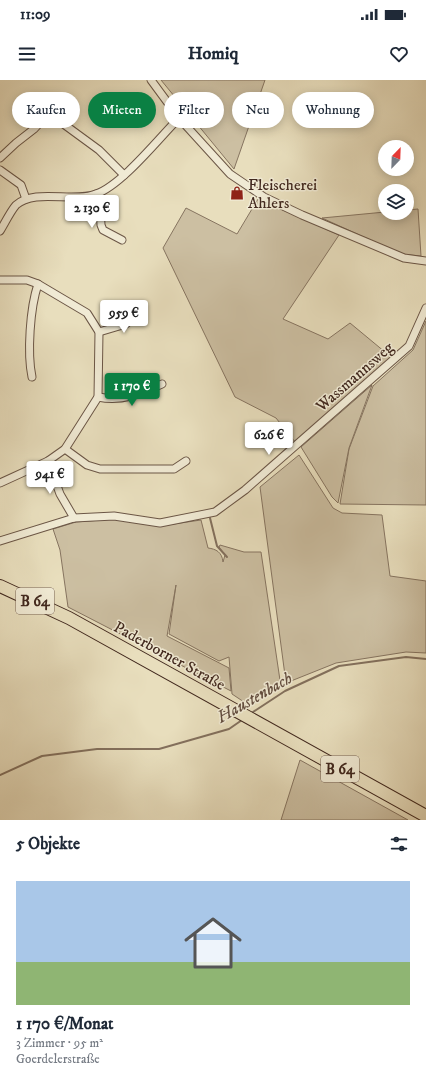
<!DOCTYPE html>
<html lang="de">
<meta charset="utf-8">
<style>
:root{--surface:#fff;--page:#f6f6f7;--text:#1f2937;--muted:#747a83;--line:#e0e1e3;--accent:#0b8043}
body{margin:0;font-family:"IM FELL DW Pica",serif;background:var(--page);color:var(--text);height:100vh;display:flex;flex-direction:column;font-size:15px;white-space:nowrap}
*{box-sizing:border-box;margin:0}
p{font-size:13px;color:var(--muted)}
.icon{flex:none;width:22px;height:22px;fill:none;stroke:currentColor;stroke-width:2;stroke-linecap:round;stroke-linejoin:round}
.map{position:relative;height:740px;overflow:hidden}
.details{display:flex;flex-direction:column;background:var(--surface);flex:1}
.details>*{flex:none}
.top-card{position:absolute;left:12px;top:12px;width:402px;height:36px;display:flex;gap:8px}
.needle{width:26px;rotate:23deg}
.controls{position:absolute;left:378px;top:60px;display:grid;gap:8px}
.controls a{display:grid;place-items:center;width:36px;height:36px;border-radius:50%;background:var(--surface);box-shadow:0 2px 10px #0003;font-size:20px}
.price{position:absolute;translate:-50% -34px;padding:0 9px;border-radius:4px;background:#fff;color:#222;font-size:13px;line-height:26px;filter:drop-shadow(0 1px 2px #0008)}
.price::after{content:'';position:absolute;left:50%;top:24px;width:12px;height:9px;margin-left:-6px;background:inherit;clip-path:polygon(0 0,100% 0,50% 100%)}
.price.on{background:var(--accent);color:#fff}
ul{padding:0;list-style:none}
li{display:grid;align-content:center;gap:8px;height:212px;padding:0 16px}
li+li{border-top:1px solid var(--line)}
li span{display:grid;place-items:center;height:124px;border-radius:0px;color:#555}
li>.icon{margin-inline-start:auto}
span .icon{width:72px;height:72px;fill:#fffc;stroke-width:1}
li b{font-size:17px}
h2{display:flex;justify-content:space-between;align-items:center;height:48px;padding:0 16px;font-size:17px}
.pill{padding:0 14px;border-radius:18px;background:var(--surface);box-shadow:0 2px 10px #0003;font-size:14px;line-height:36px}
.pill.on{background:var(--accent);color:#fff}
.status{display:flex;justify-content:space-between;align-items:center;height:28px;padding:0 20px;background:var(--surface);direction:ltr}
.status svg{height:11px;fill:currentColor}
header{display:flex;justify-content:space-between;align-items:center;height:52px;padding:0 16px;background:var(--surface);font-size:18px;font-weight:800}
.map>svg:first-child{display:block}
.green{fill:#ccbfa2;stroke:#867460}
.lines{fill:none;stroke-linecap:round;stroke-linejoin:round}
.stream{stroke:#83705d;stroke-width:2}
.minor-casing{stroke:#6b5646;stroke-width:9}
.primary-casing{stroke:#41281e;stroke-width:14}
.minor{stroke:#f0ead4;stroke-width:7}
.primary{stroke:#e8debd;stroke-width:12}
.labels{text-anchor:middle;stroke-width:3;stroke-linejoin:round;paint-order:stroke}
.shield{fill:#f0ead4;stroke:#766255;stroke-width:1}
.shield-label{font-size:15px;font-weight:bold;fill:#41281e}
.poi-label{font-size:16px;fill:#41281e;stroke:#f0ead4;text-anchor:start}
.street-label{font-size:16px;fill:#41281e;stroke:#f0ead4}
.water-label{font-size:17px;font-style:italic;fill:#624c3e;stroke:#f0ead4}
</style>
<div class="status"><b>11:09</b><svg viewBox="0 0 49 12"><path d="M0 12V9h3v3zM5 12V6h3v6zM10 12V3h3v9zM15 12V0h3v12zM26 1h20v11H26zM47 4h2v5h-2z"/></svg></div>
<header><svg class="icon" aria-label="menu" viewBox="0 0 24 24"><path d="M4 6h16M4 12h16M4 18h16"/></svg>Homiq<svg class="icon" aria-label="heart" viewBox="0 0 24 24"><path d="M12 20l-8-8c-3-5 5-10 8-4 3-6 11-1 8 4z"/></svg></header>
<div class="map">
<svg width="426" height="740" viewBox="0 0 426 740">
<rect width="100%" height="100%" fill="#e8debd"/>
<filter id="stains"><feTurbulence type="fractalNoise" baseFrequency=".005" numOctaves="4"/><feColorMatrix values="0 0 0 0 .2 0 0 0 0 .09 0 0 0 0 .02 0 0 0 .5 -.17"/></filter>
<radialGradient id="worn" r=".72"><stop offset=".6" stop-color="#630" stop-opacity="0"/><stop offset="1" stop-color="#630" stop-opacity=".3"/></radialGradient>
<g class="green">
<polygon points="161,0 265,0 234,89"/>
<polygon points="258,119 339,155 283,239 328,259 350,243 391,277 295,362 276,338 235,317 163,168 186,128 237,154"/>
<polygon points="418,129 421,176 401,174 322,138 385,132 407,133 407,130"/>
<polygon points="426,241 426,425 340,424 349,369 373,306 413,270"/>
<polygon points="372,305 349,368 338,423 332,417 301,367"/>
<polygon points="299,375 333,428 342,433 382,435 390,496 426,501 426,573 406,572 336,583 286,603 260,407"/>
<path d="M114,439L160,446L201,440L208,468C216,469 222,472 223,482L225,475L219,467L220,465L244,472H261L281,607L250,626L232,614L229,577L219,581L169,554L176,505L167,556L229,588L231,611L68,527L60,470L53,449L76,442Z"/>
<polygon points="300,680 408,740 281,740"/>
</g>
<g class="lines">
<g class="stream">
<polyline points="210,438 217,466 227,477"/>
<polyline points="250,634 285,611 339,586 406,577 426,579"/>
<polyline points="0,695 42,676 97,669 159,669 229,649 242,640"/>
</g>
<g class="minor-casing">
<g id="minor">
<polyline points="151,0 179,38 230,94 264,117 302,135 404,178 426,181"/>
<polyline points="28,18 99,70 124,95"/>
<polyline points="0,78 16,63 34,49 49,33"/>
<polyline points="0,90 21,105 26,119"/>
<polyline points="96,114 100,126 101,145 103,150 122,160"/>
<path d="M0,151C5,143 10,132 16,125C35,108 73,123 96,114C122,105 159,58 179,38"/>
<polyline points="0,200 27,200 38,204 87,233 99,252 98,317 65,369 48,381 0,403"/>
<polyline points="99,252 126,244 137,234"/>
<path d="M32,297C27,273 30,228 38,204"/>
<path d="M98,317C122,322 140,314 162,304"/>
<polyline points="65,369 87,385 100,389 174,389 186,381"/>
<polyline points="48,381 60,414 74,438"/>
<polyline points="0,461 74,438 114,436 160,443 215,432 245,410 409,266 426,228"/>
</g>
</g>
<g class="primary-casing">
<polyline id="primary" points="0,506 69,538 426,736"/>
</g>
<use href="#minor" class="minor"/>
<use href="#primary" class="primary"/>
</g>
<defs>
<g id="shop-bare" transform="scale(1.08)"><path d="M-5-2.5h2.3a2.7 3.5 0 0 1 5.4 0H5L5.5 6h-11ZM-1.5-2.5h3a1.5 2.3 0 0 0-3 0Z" fill="#8f2418" stroke="#f0ead4" stroke-width="2.5" paint-order="stroke"/></g>
</defs>
<g fill-rule="evenodd">
<use href="#shop-bare" x="237" y="113"/>
</g>
<g class="labels">
<g class="shield">
<rect x="16" y="508" width="38" height="26" rx="3"/>
<rect x="321" y="676" width="38" height="26" rx="3"/>
</g>
<g class="shield-label">
<text x="35" y="526">B 64</text>
<text x="340" y="694">B 64</text>
</g>
<g class="poi-label">
<text x="248" y="110">Fleischerei<tspan x="248" dy="18">Ahlers</tspan></text>
</g>
<g class="street-label">
<text transform="translate(354 296) rotate(-41)" y="6">Wassmannsweg</text>
<text transform="translate(170 575) rotate(29)" y="6">Paderborner Straße</text>
</g>
<g class="water-label">
<text transform="translate(254 617) rotate(-30)" y="6">Haustenbach</text>
</g>
</g>
<rect width="100%" height="100%" filter="url(#stains)"/>
<rect width="100%" height="100%" fill="url(#worn)"/>
</svg>
<div class="controls">
<a><svg class="needle" viewBox="-14 -14 28 28"><path d="M0-13l5 13h-10z" fill="#e53935"/><path d="M0 13l5-13h-10z" fill="#747a83"/></svg></a>
<a><svg class="icon" aria-label="layers" viewBox="0 0 24 24"><path d="M12 4l9 5-9 5-9-5zM3 14l9 5 9-5"/></svg></a>
</div>
<b class="price" style="left:92px;top:149px">2 130 €</b>
<b class="price" style="left:124px;top:254px">959 €</b>
<b class="price on" style="left:132px;top:327px">1 170 €</b>
<b class="price" style="left:269px;top:376px">626 €</b>
<b class="price" style="left:50px;top:415px">941 €</b>
<div class="top-card">
<a class="pill">Kaufen</a>
<a class="pill on">Mieten</a>
<a class="pill">Filter</a>
<a class="pill">Neu</a>
<a class="pill">Wohnung</a>
</div>
</div>
<section class="details">
<h2>5 Objekte<svg class="icon" aria-label="filters" viewBox="0 0 24 24"><path d="M4 7h16M4 17h16"/><circle cx="9" cy="7" r="2"/><circle cx="15" cy="17" r="2"/></svg></h2>
<ul>
<li><span style="background:linear-gradient(#a9c7e8 65%,#8fb573 0)"><svg class="icon" aria-label="home" viewBox="0 0 24 24"><path d="M3 11l9-7 9 7M6 9v11h12V9"/></svg></span><div><b>1 170 €/Monat</b><p>3 Zimmer · 95 m²</p><p>Goerdelerstraße</p></div></li>
</ul>
</section>
